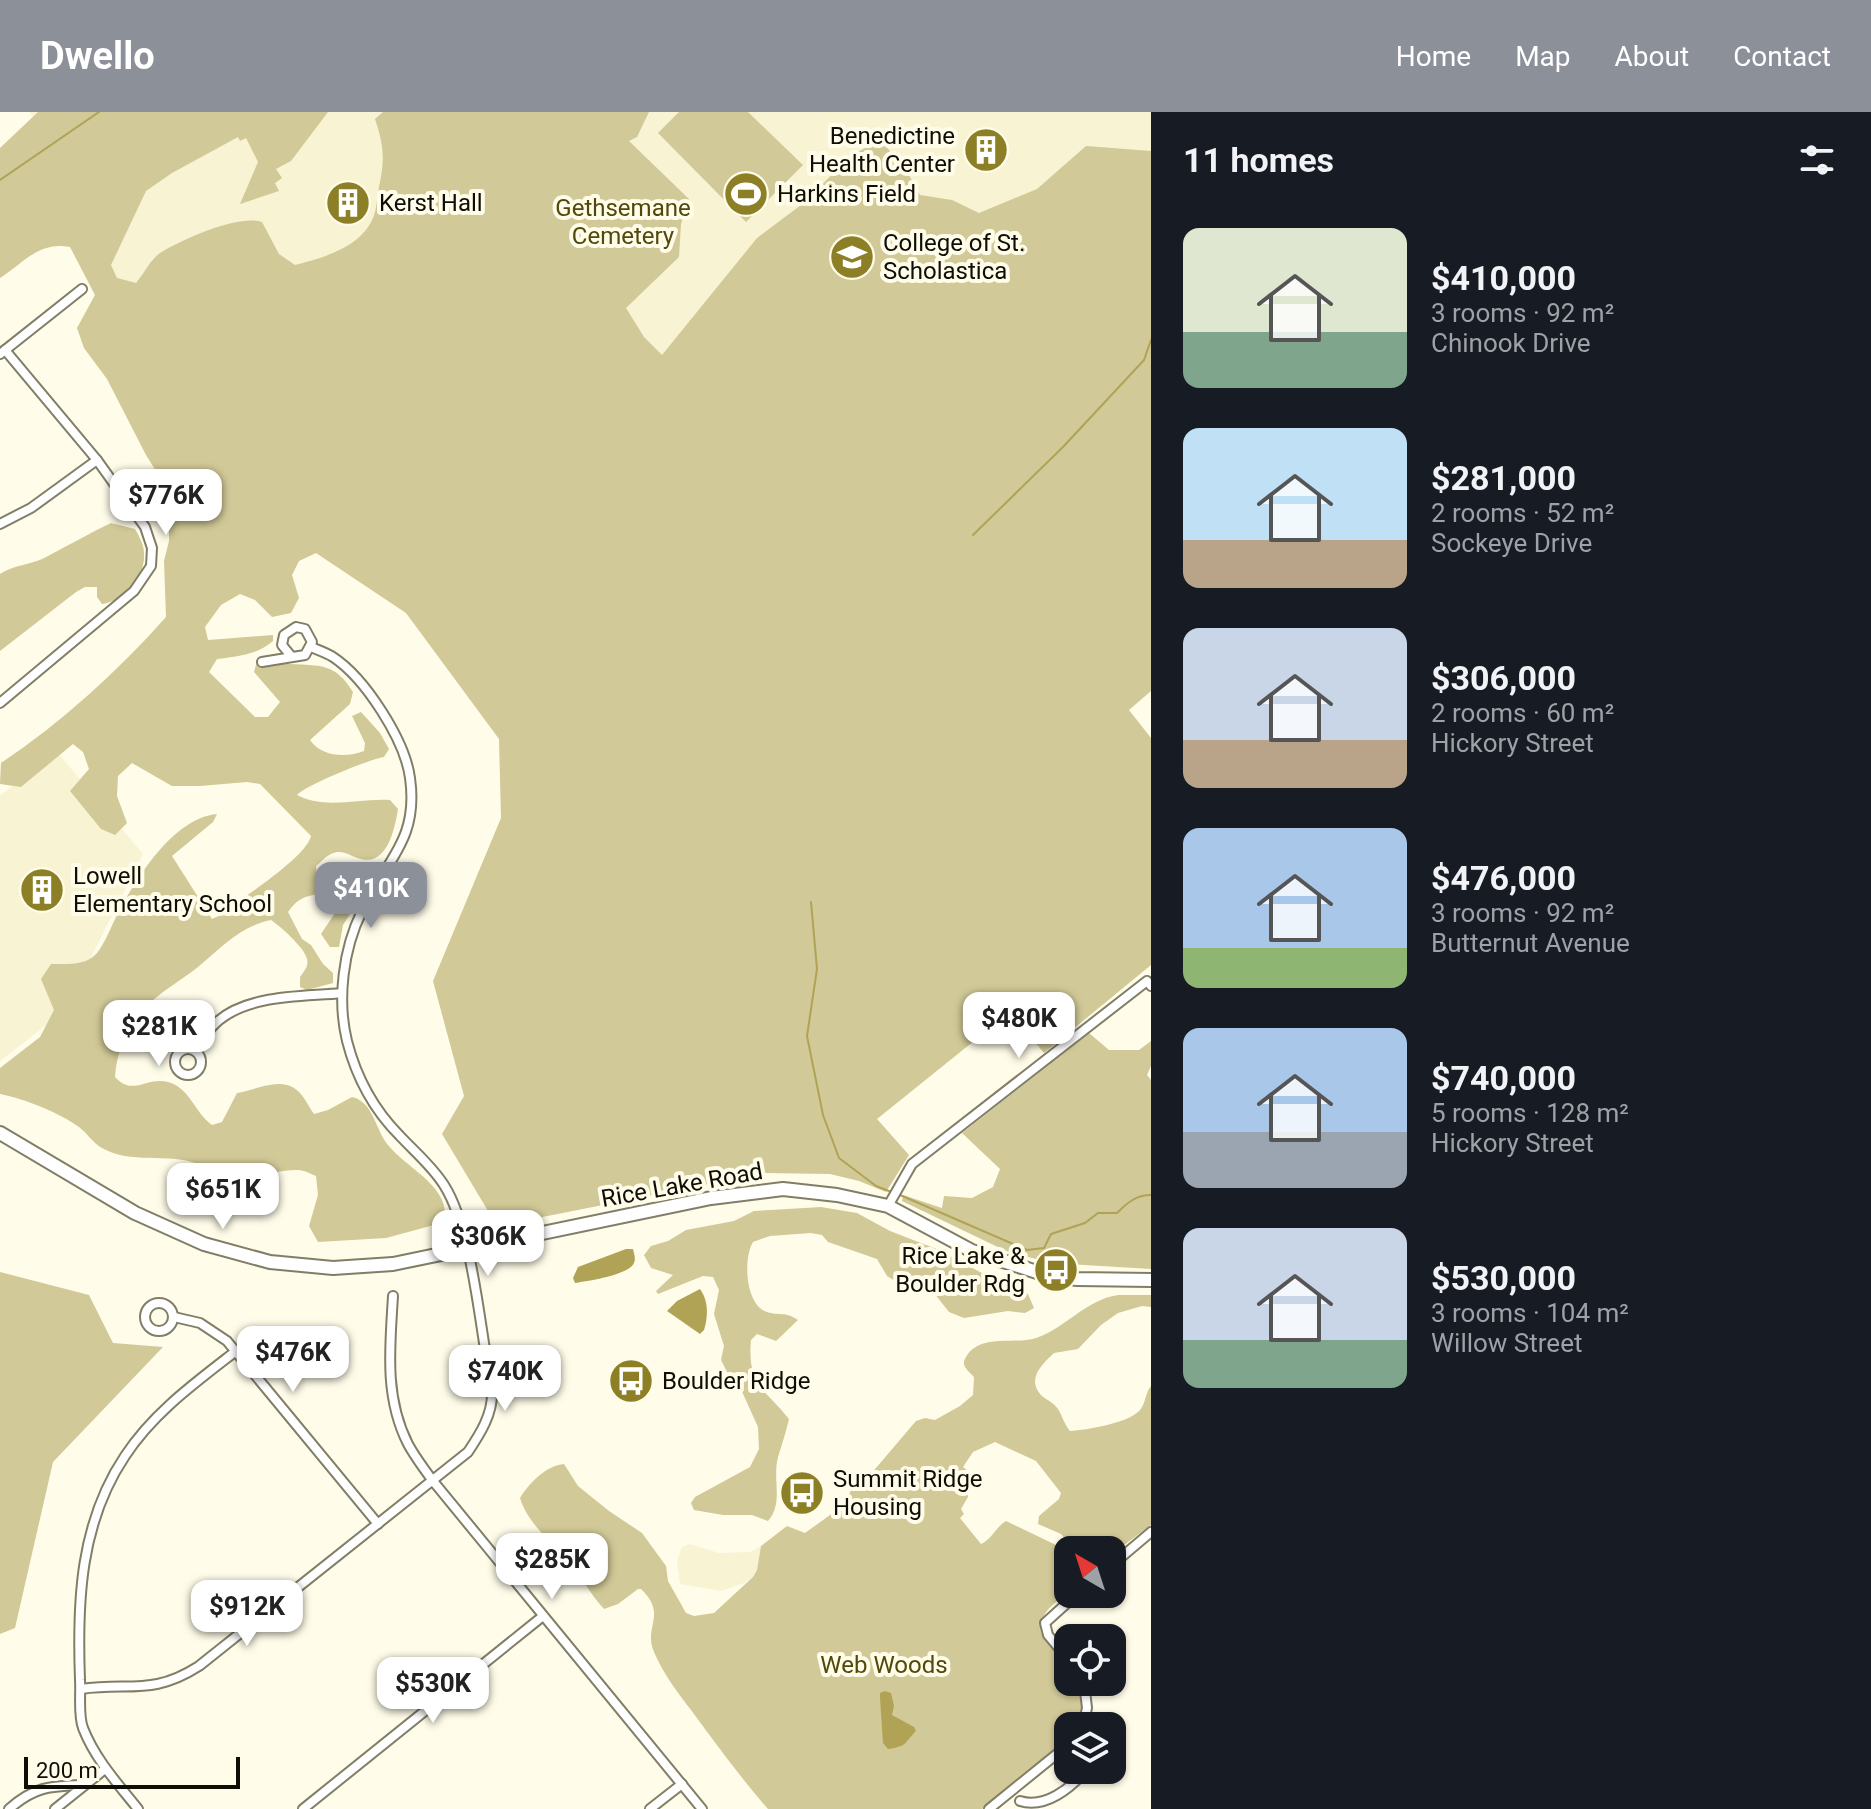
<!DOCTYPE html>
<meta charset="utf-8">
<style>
:root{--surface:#171b24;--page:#242831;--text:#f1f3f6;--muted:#9ea1a6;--accent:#8c9099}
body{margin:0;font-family:Roboto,sans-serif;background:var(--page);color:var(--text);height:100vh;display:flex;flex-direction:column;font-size:30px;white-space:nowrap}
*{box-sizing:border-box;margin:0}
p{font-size:26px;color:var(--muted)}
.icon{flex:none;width:44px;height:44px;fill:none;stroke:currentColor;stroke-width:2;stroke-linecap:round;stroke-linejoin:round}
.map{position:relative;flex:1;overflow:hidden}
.details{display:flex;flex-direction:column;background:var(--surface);width:720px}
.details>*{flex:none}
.needle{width:52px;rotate:321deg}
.fabs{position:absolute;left:1054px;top:1424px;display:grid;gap:16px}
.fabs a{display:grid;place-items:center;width:72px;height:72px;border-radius:16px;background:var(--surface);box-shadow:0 2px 6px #0004;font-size:40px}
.scale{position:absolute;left:24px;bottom:20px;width:216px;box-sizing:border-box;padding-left:8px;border:4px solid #0f0e06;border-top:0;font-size:22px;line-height:28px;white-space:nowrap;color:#0f0e06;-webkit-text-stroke:6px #fffce9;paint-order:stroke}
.price{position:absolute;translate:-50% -68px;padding:0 18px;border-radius:16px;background:#fff;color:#222;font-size:26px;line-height:52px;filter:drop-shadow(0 2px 4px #0008)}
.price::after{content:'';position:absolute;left:50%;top:48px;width:24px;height:18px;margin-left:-12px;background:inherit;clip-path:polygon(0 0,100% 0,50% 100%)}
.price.current{background:var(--accent);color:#fff}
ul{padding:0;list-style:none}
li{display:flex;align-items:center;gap:24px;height:200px;padding:0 32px}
li span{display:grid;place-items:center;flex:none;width:224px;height:160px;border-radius:16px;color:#555}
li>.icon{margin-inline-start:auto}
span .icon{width:96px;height:96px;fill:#fffc;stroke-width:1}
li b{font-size:34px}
h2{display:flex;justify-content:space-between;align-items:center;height:96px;padding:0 32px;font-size:34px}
header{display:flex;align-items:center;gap:48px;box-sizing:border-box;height:112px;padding:0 40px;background:var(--accent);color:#fff}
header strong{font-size:38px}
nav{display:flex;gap:44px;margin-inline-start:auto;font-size:28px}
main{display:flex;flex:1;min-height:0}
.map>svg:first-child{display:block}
.built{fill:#f8f3d3}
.green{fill:#d1c997}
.water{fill:#b0a355}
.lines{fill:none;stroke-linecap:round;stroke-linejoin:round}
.stream{stroke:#b0a355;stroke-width:2}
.street-casing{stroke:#817e68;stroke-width:12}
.secondary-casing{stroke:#817e68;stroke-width:16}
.street{stroke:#fff;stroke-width:8}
.secondary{stroke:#fff;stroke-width:12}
.labels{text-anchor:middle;stroke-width:8;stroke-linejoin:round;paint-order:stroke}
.poi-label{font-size:24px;fill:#0f0e06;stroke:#fffce9;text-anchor:start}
.park-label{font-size:24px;fill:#524809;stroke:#fffce9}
.street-label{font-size:24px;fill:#0f0e06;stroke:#fffce9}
</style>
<header>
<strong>Dwello</strong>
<nav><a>Home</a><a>Map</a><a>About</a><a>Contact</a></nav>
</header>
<main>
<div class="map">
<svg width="1151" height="1697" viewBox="0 0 1151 1697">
<rect width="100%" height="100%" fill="#fffce9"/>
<g class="built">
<polygon points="29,0 430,0 403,64 226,332 27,80 67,48"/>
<polygon points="437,0 1151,0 1151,289 859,526"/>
<polygon points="56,639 143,742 64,899 0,949 0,684"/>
<polygon points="690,1432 719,1441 750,1440 761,1434 757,1458 753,1465 744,1471 721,1479 680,1472 677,1449 682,1435"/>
</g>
<g class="green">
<path d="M38,0H328L291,49L276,57L282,66L275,71L279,79L240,92L258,50L246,26L240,29L238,25L172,61L146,79L111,153L117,166L136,171C144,162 150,148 160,141C181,128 238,102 262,110L279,142L295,153C323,146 361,135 373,106C377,97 377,84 379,75C385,47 384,34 375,7L383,0H649L637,25L629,29L689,87L681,112L679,145L626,196L644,225L662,243L757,126L805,90L849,45L879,28L903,52L920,83L952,88L979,101L1037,77L1086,34L1151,39V579L1129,598L1151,626V853L1044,941L1010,900L877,1007L909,1043L886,1080L859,1069L830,1062L765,1061L497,1114L442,1022L464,984L433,869L501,706L499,627L406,501L316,441L299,449L292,463L299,486L291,501L272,505L255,488L240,482L221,493L205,515L208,528L273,523V529C257,543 237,544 217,547L209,560L255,605H268L280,590L254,560L257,549C270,548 278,551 290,552C322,554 335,551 353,580L350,592L310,628C322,645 346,646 364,639L365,631L352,604L361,600L380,621L389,637L384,645C370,647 306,673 297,683C325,698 359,686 390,688L398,697C395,715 388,754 361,747C351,745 343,736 331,742C326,744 321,750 316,754L317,766C333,776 346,774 360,786L343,813L339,835H330L321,822L335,801L332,792L321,782C306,783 297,787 288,800L302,827L311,833L323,852L333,861V871L307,878L300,875V865C304,859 309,854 307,847C305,836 280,814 271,808C240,814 221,836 198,855C180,869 159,881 143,897C127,913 116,943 115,965C133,985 146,964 168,970C190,976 194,1000 212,1013L222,1010L237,981C257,978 282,963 299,980C305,986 309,995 314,1002L328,998L352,985C373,989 376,1019 388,1033C408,1058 450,1073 445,1110L386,1126L318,1130L309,1114L318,1083L316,1064C311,1062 304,1058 298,1058C274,1057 250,1071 225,1066C215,1065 207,1056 198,1052C166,1040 131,1053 102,1036C93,1031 87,1021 79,1015C58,1000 25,987 0,982V956L40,925L54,898L41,867L51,852C66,852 86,854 97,841C105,831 111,815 117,803C136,767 173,706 217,702L213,710L172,744L212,807L221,803C241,786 306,746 311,724L260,672L247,670L200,674H172L132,651L118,664L117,684L127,711L115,723L101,717L70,679L89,657L83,640L73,632L21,675L0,672L1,651C62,610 117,560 166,505L164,449L169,429V413L174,396L167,377L146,343L107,267L84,236L77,216L95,183L70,135C39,129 25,150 0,166V36Z"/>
<polygon points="679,0 748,0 803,53 746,110 658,21"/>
<path d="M111,411L135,417C139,424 144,433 144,441C146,464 124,489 102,492L97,485V475H85L76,480L0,539V462C15,452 33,453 48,444C69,433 90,421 111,411Z"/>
<polygon points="1089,921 1109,938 1139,938 1151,929 1151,954 1147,963 1151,968 1151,1157 1051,1151 1006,1139 902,1089 903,1083 942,1096 944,1084 972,1086 993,1075 1000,1057 962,1021"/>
<path d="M821,1095L857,1101L890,1119L939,1138L993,1167L1012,1171L1028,1182L1034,1196L1025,1201L1008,1199L964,1206L949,1200L923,1167L907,1166L895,1169L887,1164L877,1147L828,1130L822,1123L811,1121L770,1124L753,1130C743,1146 745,1193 767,1200C779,1204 785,1199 798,1208L776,1229L757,1222L751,1228C747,1273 764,1276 789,1307C786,1320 782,1332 778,1345C772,1368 784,1391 768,1409L752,1403H723L694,1398L691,1391L695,1385L750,1355L759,1337L758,1315L739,1273L729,1264L721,1248L724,1234L714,1202L719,1178L713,1165L703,1164L658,1182L656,1179L673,1163L651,1156L644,1143L651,1134L668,1129L686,1118L734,1109L754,1099Z"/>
<polygon points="0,1160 89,1183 113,1231 163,1235 53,1350 15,1516 0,1522"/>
<path d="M1118,1183H1151V1195L1142,1194L1118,1201L1101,1213L1078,1237L1054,1241C1041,1253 1026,1268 1042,1284C1047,1288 1054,1291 1058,1297C1062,1303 1064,1312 1070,1319C1087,1318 1129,1311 1140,1298C1146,1291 1145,1281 1151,1274V1413L1112,1442V1438H1075L1061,1422L1038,1412L1039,1404L1059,1387L1061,1381L1036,1349L995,1330L973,1340L963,1355L968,1359V1385L961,1397L964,1402L960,1406L981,1432C991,1428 996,1415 1006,1409L1058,1434L1068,1449V1481C1054,1491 1038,1502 1041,1521L1068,1555V1570H1078C1083,1586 1083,1599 1076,1614H1068V1624L1064,1629L982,1697H768C740,1665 716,1632 691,1598C677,1580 663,1561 654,1540C643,1514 668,1503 641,1477H638L618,1492L604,1497C589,1481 580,1461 565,1446C549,1429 527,1409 520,1386C529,1371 547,1353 564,1352L578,1374L609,1399L642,1421L666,1454L668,1469L686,1501L694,1504L714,1501L753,1465L757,1458L761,1434L787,1414L805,1421L837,1398L847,1387L853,1374L870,1363L916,1309L925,1306L935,1308L960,1294L973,1283L974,1265C968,1258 960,1254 966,1245C980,1221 1015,1233 1036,1226C1066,1216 1085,1188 1118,1183Z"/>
</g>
<g class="water">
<path d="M626,1137H633C634,1142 636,1146 634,1151C629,1163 588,1169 575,1171L573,1166L578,1155Z"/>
<path d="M700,1177C709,1189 708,1205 704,1218L700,1222L667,1199L677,1189Z"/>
<path d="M885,1579L891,1581L894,1594L892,1603L914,1615L916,1619C903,1632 908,1634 888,1637L883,1631L880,1586V1581Z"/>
</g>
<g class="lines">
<g class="stream">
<polyline points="0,68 99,0"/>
<polyline points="973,423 1063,335 1144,248 1151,228"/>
<polyline points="811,790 817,857 807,924 823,1003 839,1046 876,1074 894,1081"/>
<path d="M900,1083L1027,1138L1044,1136L1051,1122L1085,1111L1098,1101H1117C1127,1091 1136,1083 1151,1083"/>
</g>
<g class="street-casing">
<g id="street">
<polyline points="0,242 82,177"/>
<polyline points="0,412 31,396 97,348"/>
<polyline points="262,550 305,543 312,530 305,517 296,515 284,523 282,533 291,544"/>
<polyline points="0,591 134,479 151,454 152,436 145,415 97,348 5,238"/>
<circle cx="188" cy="950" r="13"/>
<path d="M192,937C201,928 209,917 218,909C250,882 303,885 342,881"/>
<polyline points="888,1094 912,1052 1147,869 1151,874"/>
<path d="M393,1184C390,1235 384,1285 408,1332C415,1345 424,1357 433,1369L702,1697"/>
<circle cx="159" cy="1205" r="14"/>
<polyline points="174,1205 200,1211 227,1229 378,1412"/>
<polyline points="1112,1453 1151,1420"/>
<polyline points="1068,1547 1048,1523 1045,1511 1077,1482"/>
<path d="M81,1577C130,1570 152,1584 199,1554L468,1340C480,1322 493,1302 492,1279C492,1263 487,1247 484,1231C477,1186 468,1111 444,1073C432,1054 415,1040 400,1024C374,998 356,964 347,929C337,888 343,837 362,799C385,749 419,729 410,666C405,628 365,566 333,545C327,541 318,538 311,535"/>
<polyline points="1083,1614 1087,1596 1084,1570"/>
<path d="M1020,1689C1045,1697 1071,1676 1086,1658"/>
<path d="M9,1697C34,1675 49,1674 82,1673"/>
<polyline points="55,1697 105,1657"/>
<path d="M138,1697C118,1672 95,1647 83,1616C78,1603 81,1583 80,1568C77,1489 80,1411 125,1344C153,1301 196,1270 236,1239"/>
<polyline points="303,1697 543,1504"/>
<polyline points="650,1697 682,1672"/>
<polyline points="989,1697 1068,1633"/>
</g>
</g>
<g class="secondary-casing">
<polyline id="secondary" points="0,1021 135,1101 204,1132 270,1150 333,1156 393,1152 711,1086 783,1077 837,1083 888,1094 972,1139 1046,1163 1077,1167 1151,1168"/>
</g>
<use href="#street" class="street"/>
<use href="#secondary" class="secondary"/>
</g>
<defs>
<g id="building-disc" transform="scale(2.3)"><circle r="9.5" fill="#8d7f25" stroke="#fffce9"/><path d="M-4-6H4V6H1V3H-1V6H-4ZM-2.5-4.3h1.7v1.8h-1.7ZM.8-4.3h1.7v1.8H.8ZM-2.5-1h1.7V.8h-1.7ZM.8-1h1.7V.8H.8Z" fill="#fff"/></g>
<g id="stadium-disc" transform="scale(2.3)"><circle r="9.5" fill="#8d7f25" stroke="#fffce9"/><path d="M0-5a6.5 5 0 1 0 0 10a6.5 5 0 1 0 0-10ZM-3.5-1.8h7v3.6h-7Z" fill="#fff"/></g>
<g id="university-disc" transform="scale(2.3)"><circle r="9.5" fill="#8d7f25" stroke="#fffce9"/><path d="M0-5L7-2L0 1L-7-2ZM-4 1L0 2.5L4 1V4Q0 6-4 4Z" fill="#fff"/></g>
<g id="bus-disc" transform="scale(2.3)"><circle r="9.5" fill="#8d7f25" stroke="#fffce9"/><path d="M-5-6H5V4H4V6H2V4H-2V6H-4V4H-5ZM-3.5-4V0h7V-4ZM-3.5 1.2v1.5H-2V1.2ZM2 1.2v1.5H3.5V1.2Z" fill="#fff"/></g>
</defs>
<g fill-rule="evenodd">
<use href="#building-disc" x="986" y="38"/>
<use href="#stadium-disc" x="746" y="82"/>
<use href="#building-disc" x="348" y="91"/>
<use href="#university-disc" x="852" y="145"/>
<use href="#building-disc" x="42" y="778"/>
<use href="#bus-disc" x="1056" y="1158"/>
<use href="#bus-disc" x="631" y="1269"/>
<use href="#bus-disc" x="802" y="1381"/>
</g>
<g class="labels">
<g class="poi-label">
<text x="955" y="32" text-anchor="end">Benedictine<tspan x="955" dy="28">Health Center</tspan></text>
<text x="777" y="90">Harkins Field</text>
<text x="379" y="99">Kerst Hall</text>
<text x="883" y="139">College of St.<tspan x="883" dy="28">Scholastica</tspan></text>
<text x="73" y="772">Lowell<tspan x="73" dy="28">Elementary School</tspan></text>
<text x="1025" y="1152" text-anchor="end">Rice Lake &amp;<tspan x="1025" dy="28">Boulder Rdg</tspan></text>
<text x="662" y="1277">Boulder Ridge</text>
<text x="833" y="1375">Summit Ridge<tspan x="833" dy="28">Housing</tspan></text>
</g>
<g class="park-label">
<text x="623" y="104">Gethsemane<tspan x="623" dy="28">Cemetery</tspan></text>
<text x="884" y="1561">Web Woods</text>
</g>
<g class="street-label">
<text transform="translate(682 1073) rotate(-10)" y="8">Rice Lake Road</text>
</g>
</g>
</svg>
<div class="fabs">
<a><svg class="needle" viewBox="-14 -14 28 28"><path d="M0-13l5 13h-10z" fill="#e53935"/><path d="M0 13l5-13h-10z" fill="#9ea1a6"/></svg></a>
<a><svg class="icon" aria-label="locate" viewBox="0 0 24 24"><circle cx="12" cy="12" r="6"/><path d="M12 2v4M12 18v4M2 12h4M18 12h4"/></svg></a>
<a><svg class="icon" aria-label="layers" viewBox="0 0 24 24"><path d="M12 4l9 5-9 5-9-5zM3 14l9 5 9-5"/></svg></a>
</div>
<div class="scale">200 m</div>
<b class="price" style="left:166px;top:425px">$776K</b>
<b class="price current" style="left:371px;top:818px">$410K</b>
<b class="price" style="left:1019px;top:948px">$480K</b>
<b class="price" style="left:159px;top:956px">$281K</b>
<b class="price" style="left:223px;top:1119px">$651K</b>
<b class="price" style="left:488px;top:1166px">$306K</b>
<b class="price" style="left:293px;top:1282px">$476K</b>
<b class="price" style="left:505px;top:1301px">$740K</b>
<b class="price" style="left:552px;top:1489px">$285K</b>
<b class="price" style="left:247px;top:1536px">$912K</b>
<b class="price" style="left:433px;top:1613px">$530K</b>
</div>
<section class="details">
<h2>11 homes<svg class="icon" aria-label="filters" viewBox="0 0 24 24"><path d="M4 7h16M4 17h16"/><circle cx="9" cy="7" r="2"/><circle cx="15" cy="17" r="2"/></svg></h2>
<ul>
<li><span style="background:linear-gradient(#dfe7d0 65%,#7fa58c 0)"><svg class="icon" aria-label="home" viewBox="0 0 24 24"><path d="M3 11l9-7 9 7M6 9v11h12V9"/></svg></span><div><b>$410,000</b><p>3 rooms · 92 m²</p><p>Chinook Drive</p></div></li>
<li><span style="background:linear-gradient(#bfe0f5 70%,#b9a48a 0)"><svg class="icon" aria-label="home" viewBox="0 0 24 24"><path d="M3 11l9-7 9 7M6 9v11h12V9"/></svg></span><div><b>$281,000</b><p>2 rooms · 52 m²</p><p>Sockeye Drive</p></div></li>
<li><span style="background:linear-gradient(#c9d6e8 70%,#b9a48a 0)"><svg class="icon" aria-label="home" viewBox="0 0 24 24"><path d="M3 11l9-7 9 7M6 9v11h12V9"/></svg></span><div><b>$306,000</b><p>2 rooms · 60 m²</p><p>Hickory Street</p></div></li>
<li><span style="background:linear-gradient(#a9c7e8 75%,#8fb573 0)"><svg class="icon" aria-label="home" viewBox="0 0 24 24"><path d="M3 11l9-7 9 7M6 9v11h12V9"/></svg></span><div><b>$476,000</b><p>3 rooms · 92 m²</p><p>Butternut Avenue</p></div></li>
<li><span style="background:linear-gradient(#a9c7e8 65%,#9aa5b1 0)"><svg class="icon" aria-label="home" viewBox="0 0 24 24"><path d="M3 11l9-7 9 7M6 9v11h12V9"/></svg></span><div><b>$740,000</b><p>5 rooms · 128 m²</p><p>Hickory Street</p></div></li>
<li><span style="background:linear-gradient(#c9d6e8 70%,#7fa58c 0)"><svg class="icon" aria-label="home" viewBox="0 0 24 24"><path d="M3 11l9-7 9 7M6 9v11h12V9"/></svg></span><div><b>$530,000</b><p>3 rooms · 104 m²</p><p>Willow Street</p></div></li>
</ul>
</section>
</main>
